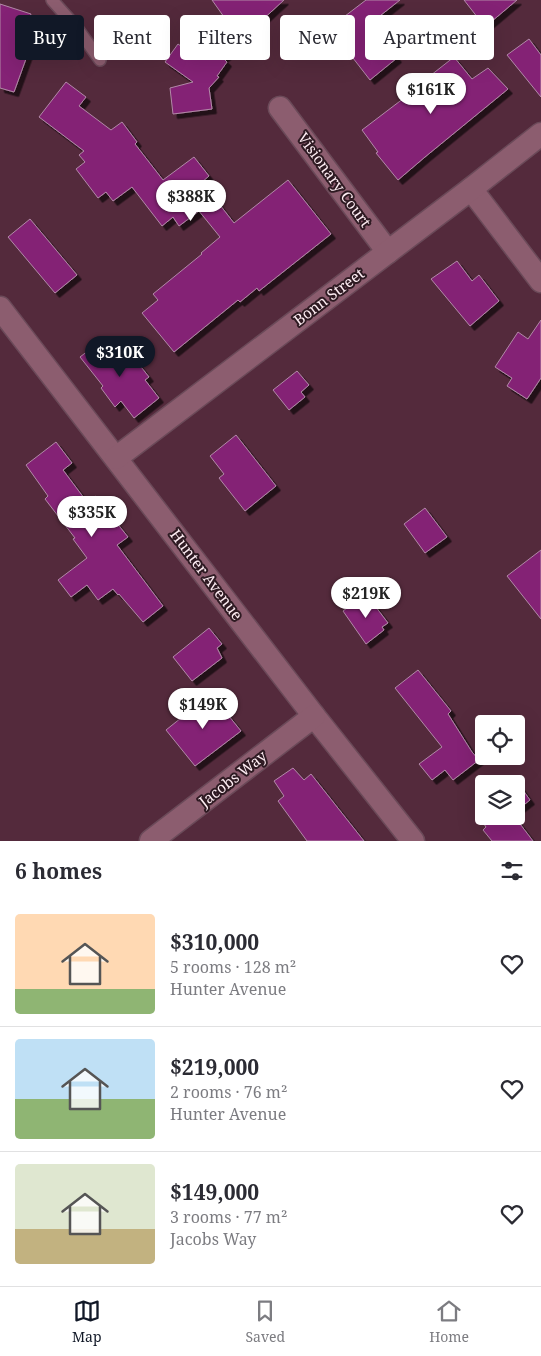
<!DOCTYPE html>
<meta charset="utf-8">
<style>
:root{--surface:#fff;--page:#f7f7f7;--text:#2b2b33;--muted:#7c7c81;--line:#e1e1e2;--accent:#111827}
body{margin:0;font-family:"Noto Serif",serif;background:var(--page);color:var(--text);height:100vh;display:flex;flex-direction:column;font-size:19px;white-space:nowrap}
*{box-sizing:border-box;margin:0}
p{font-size:16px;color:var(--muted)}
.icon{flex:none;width:28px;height:28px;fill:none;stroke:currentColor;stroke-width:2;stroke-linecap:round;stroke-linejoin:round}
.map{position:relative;height:841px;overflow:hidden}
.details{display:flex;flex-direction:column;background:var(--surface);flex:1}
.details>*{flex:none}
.guide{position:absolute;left:15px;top:15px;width:511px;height:45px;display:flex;gap:10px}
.fabs{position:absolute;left:475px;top:715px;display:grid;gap:10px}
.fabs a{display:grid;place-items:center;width:50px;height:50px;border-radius:5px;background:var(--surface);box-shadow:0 5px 20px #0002;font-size:25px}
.price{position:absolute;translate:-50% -42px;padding:0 11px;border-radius:18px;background:#fff;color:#222;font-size:16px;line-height:32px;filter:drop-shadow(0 1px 2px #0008)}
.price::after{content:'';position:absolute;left:50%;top:30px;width:15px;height:11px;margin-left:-8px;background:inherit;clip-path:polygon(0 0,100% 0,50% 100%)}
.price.selected{background:var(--accent);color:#fff}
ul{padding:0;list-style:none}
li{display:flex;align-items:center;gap:15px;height:125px;padding:0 15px}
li+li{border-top:1px solid var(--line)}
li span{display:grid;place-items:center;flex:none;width:140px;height:100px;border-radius:5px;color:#555}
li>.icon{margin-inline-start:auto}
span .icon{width:60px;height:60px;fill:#fffc;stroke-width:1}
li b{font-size:21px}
h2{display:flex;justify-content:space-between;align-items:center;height:60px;padding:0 15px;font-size:21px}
.chip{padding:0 18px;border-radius:5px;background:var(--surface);box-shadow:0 5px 20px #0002;font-size:18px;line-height:45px}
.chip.selected{background:var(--accent);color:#fff}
.dock{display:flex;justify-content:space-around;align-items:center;height:70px;border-top:1px solid var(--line);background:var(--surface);font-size:14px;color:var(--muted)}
.dock a{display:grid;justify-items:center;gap:2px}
.dock .selected{color:var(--accent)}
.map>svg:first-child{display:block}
.building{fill:#842275;stroke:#b289a8;filter:url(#shadow)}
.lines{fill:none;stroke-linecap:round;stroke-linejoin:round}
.lane-casing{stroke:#6b4a59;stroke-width:14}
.street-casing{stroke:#6b4a59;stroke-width:25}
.lane{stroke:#8c5d6f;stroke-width:11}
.street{stroke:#8c5d6f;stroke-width:22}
.labels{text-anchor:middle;stroke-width:4;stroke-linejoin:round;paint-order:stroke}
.street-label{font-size:15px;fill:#feedf3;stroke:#2e1a22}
</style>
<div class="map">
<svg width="541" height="841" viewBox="0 0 541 841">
<defs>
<filter id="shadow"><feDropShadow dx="4.5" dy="4.5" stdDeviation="0" flood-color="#0009"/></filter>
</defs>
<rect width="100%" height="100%" fill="#542a3c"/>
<g class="building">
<polygon points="212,0 284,0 259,23 261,27 223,58 227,62 217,76 219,77 209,88 212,109 173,114 170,88 193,82 165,62 178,44 185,49 194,37 203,44 229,24"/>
<polygon points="366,0 400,0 371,23 397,58 370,80 339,40 341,39 332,26"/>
<polygon points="464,0 517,0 485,27"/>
<polygon points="0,4 31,14 29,20 36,22 28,44 31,45 14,92 0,88"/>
<polygon points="529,39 541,55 541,97 507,55"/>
<polygon points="454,57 472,79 488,68 508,89 425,157 398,180 376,153 378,152 362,130 408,95 407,94"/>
<polygon points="66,82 86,97 79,106 111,130 122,122 137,142 135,144 163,180 194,157 209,176 202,182 234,223 288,180 331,234 259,291 257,288 240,302 238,300 174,352 142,313 158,300 153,294 202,254 201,253 220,237 199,211 179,226 173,217 162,226 132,187 113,201 106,192 98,198 76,169 85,162 79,155 84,151 39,117"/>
<polygon points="30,219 77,275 55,293 8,237"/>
<polygon points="457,261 472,281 479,275 499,301 470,326 431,279"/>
<polygon points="541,320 541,378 527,399 507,386 512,378 495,367 518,332 528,339"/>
<polygon points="106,337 127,363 134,358 149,377 145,380 159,398 134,418 121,401 115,407 101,388 103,386 80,357"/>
<polygon points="297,371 309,385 301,392 305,397 289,410 273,390"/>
<polygon points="236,435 276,486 245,511 219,478 224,474 210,456"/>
<polygon points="56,442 72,463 63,470 87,502 96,496 115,523 116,522 128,537 117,545 163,606 143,622 119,594 118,595 113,589 98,600 87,585 71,597 58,580 87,558 73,539 75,538 45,499 48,496 26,465"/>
<polygon points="425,508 447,537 425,553 404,524"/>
<polygon points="541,550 541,619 507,576"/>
<polygon points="366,594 388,623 382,627 384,630 366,644 343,611"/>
<polygon points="209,628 222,644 217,648 222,658 192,681 173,657"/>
<polygon points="418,670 451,711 448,714 472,752 479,760 453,780 445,770 432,780 419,764 442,747 395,688"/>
<polygon points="211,694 241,731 195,766 166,730"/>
<polygon points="293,768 304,780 311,774 364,841 307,841 278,801 284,796 274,781"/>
<polygon points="520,786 530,800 516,811 516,789"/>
<polygon points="484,814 484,816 514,816 533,841 492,841 483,830 486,827 480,818"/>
</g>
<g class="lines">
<g class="lane-casing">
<polyline id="lane" points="52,0 77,28 100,60"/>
</g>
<g class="street-casing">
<g id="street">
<polyline points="280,108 388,252"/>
<polyline points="471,189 541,281"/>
<polyline points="0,308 314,716 413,841"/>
<polyline points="116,458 471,189 541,134"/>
<polyline points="151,841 314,716"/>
</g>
</g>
<use href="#lane" class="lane"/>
<use href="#street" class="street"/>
</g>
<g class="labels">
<g class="street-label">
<text transform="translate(334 180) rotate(54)" y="5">Visionary Court</text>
<text transform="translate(329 297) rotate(-37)" y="5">Bonn Street</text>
<text transform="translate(206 575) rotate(53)" y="5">Hunter Avenue</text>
<text transform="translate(233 779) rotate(-38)" y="5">Jacobs Way</text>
</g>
</g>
</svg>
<div class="fabs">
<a><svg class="icon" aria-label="locate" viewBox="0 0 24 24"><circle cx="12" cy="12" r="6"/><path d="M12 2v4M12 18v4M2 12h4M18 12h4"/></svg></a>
<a><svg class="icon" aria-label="layers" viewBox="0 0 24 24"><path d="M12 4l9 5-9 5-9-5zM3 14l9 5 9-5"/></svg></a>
</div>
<b class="price" style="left:431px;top:115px">$161K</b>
<b class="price" style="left:191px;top:222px">$388K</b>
<b class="price selected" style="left:120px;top:378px">$310K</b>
<b class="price" style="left:92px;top:538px">$335K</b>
<b class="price" style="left:366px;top:619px">$219K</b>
<b class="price" style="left:203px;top:730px">$149K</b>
<div class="guide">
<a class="chip selected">Buy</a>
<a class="chip">Rent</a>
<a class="chip">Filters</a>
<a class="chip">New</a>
<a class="chip">Apartment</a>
</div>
</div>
<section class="details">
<h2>6 homes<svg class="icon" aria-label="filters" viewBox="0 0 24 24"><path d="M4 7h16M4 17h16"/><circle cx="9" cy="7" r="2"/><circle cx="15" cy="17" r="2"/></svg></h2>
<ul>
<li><span style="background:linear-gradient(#ffd9b3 75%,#8fb573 0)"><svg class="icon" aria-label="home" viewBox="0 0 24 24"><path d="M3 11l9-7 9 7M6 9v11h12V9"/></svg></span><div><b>$310,000</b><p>5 rooms · 128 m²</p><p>Hunter Avenue</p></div><svg class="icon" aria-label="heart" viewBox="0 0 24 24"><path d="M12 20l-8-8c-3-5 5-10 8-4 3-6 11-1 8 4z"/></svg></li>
<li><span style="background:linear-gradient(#bfe0f5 60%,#8fb573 0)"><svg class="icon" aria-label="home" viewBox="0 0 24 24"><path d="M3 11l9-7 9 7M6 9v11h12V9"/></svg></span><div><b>$219,000</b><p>2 rooms · 76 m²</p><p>Hunter Avenue</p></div><svg class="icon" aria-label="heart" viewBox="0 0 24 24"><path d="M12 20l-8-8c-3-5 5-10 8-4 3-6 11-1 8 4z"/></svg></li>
<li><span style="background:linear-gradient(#dfe7d0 65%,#c2b280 0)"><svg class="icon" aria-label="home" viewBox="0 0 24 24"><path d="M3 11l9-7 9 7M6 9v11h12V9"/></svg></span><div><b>$149,000</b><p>3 rooms · 77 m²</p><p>Jacobs Way</p></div><svg class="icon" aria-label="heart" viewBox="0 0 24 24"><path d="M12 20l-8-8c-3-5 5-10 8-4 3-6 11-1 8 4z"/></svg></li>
</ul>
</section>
<nav class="dock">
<a class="selected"><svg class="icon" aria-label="map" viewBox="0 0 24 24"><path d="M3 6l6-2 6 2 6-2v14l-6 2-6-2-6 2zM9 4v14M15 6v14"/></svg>Map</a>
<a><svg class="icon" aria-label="saved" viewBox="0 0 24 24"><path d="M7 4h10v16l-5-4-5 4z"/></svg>Saved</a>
<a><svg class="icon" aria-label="home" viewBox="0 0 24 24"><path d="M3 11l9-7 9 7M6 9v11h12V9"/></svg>Home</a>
</nav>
